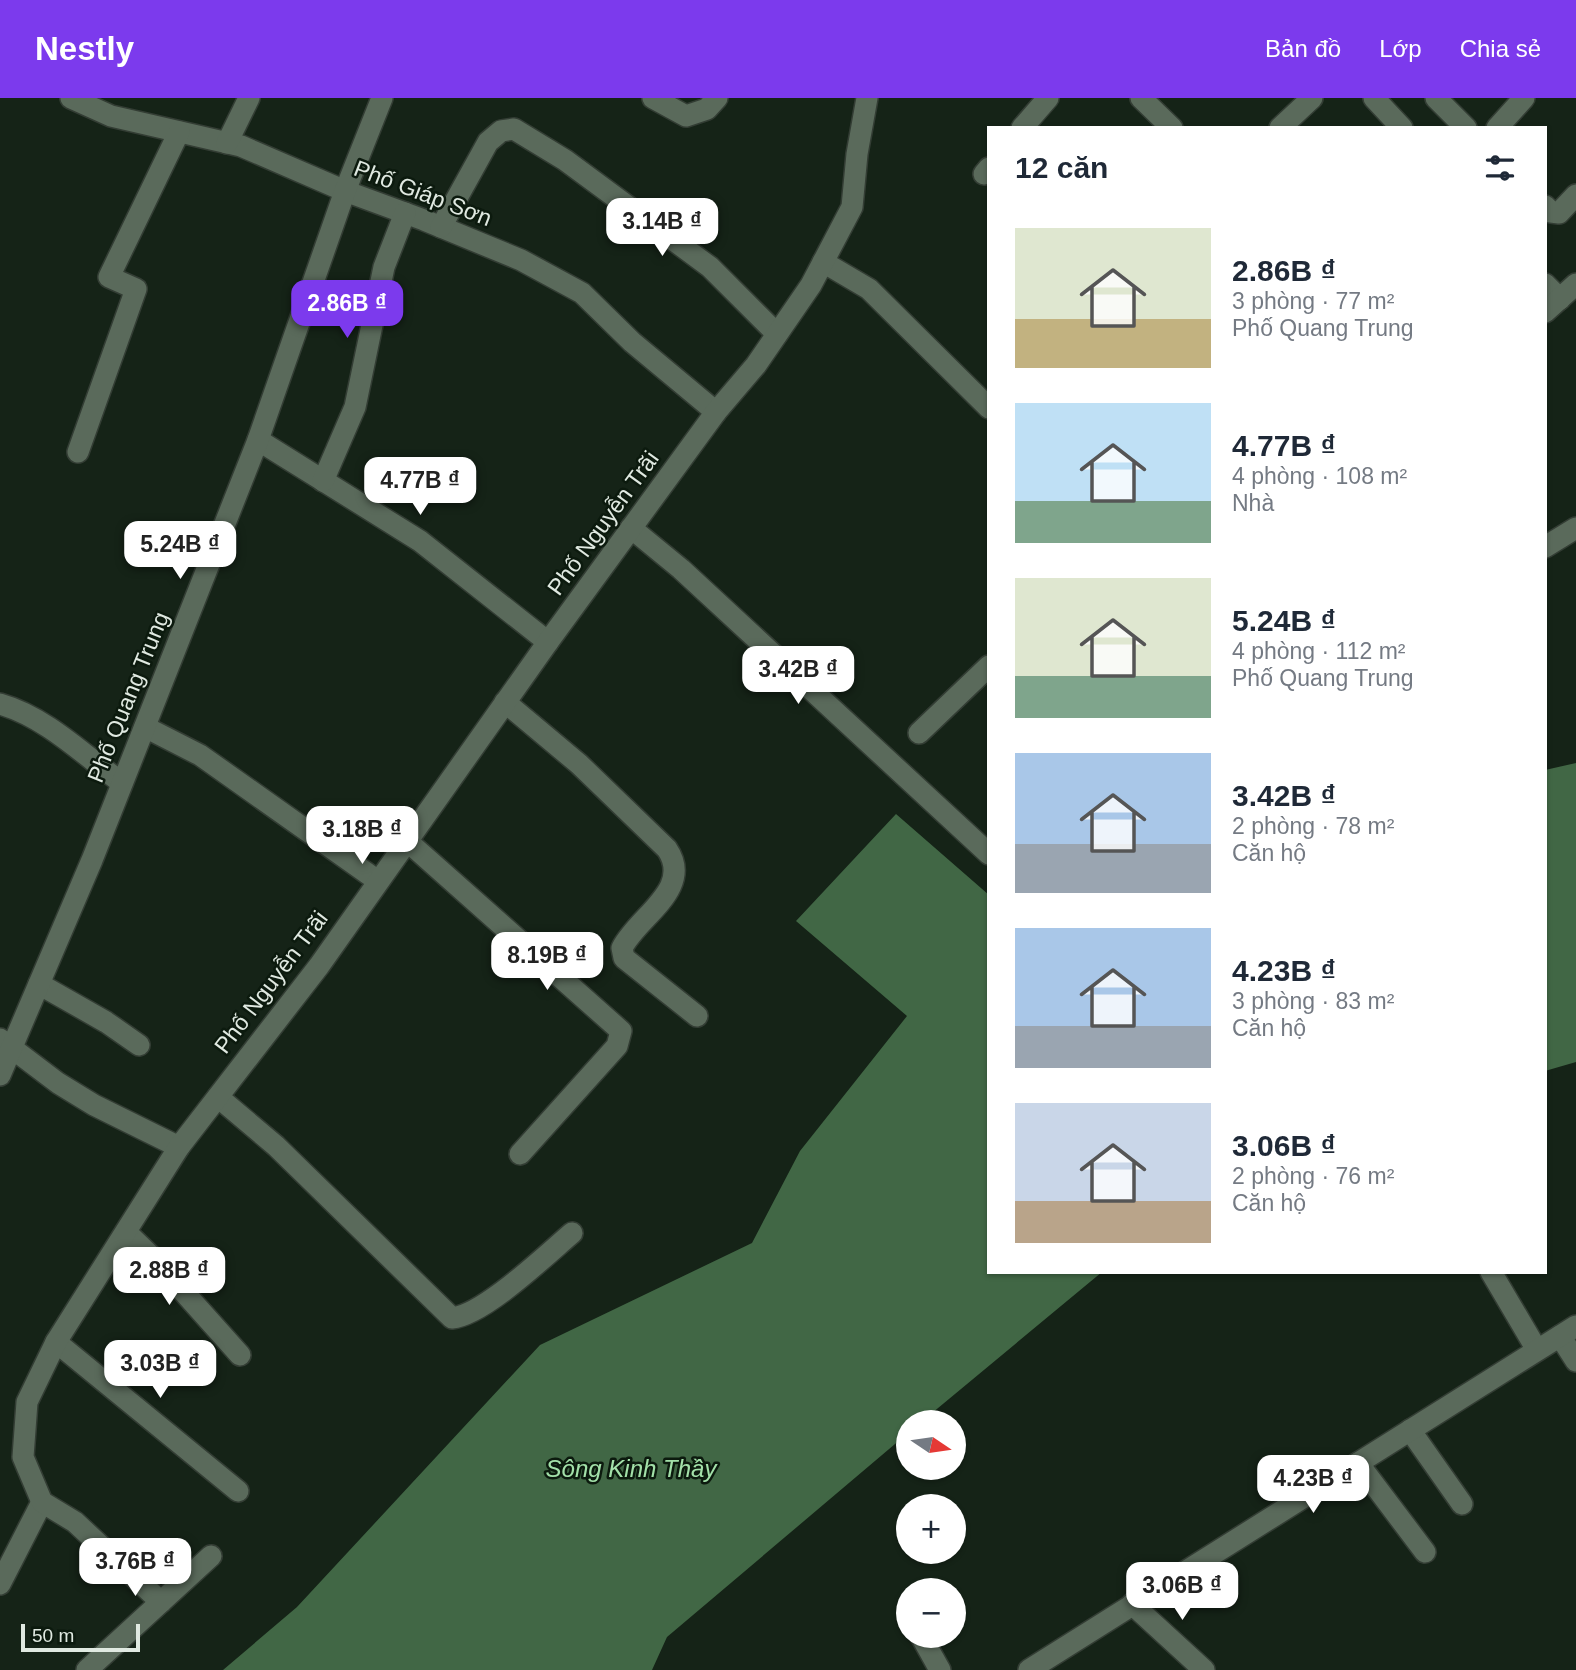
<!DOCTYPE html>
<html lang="vi">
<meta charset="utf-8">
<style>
:root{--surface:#fff;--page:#f2f2f3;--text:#1f2937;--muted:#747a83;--accent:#7c3aed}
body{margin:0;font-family:Helvetica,sans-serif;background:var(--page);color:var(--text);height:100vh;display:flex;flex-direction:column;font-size:26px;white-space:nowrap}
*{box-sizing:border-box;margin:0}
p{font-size:23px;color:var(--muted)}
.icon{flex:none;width:38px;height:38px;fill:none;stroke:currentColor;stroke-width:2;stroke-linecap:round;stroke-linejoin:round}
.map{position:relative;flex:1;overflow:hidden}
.drawer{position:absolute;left:987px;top:28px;width:560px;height:1148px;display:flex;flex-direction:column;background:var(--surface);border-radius:0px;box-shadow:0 2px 5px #0004}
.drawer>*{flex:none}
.needle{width:46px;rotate:103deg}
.tools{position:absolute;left:896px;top:1312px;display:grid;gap:14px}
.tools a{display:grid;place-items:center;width:70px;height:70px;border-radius:50%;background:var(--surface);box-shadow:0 2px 5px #0004;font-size:35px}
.scale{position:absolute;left:21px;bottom:18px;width:119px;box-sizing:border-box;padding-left:7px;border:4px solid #e0e9e1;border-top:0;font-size:19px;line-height:24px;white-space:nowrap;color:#e0e9e1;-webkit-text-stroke:5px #0c1a0e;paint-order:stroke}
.price{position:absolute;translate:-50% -60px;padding:0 16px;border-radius:14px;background:#fff;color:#222;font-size:23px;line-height:46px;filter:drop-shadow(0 2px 4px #0008)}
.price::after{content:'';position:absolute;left:50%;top:42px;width:21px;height:16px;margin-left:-10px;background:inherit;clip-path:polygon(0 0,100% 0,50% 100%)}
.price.selected{background:var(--accent);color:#fff}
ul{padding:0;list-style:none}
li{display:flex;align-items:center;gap:21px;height:175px;padding:0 28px}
li span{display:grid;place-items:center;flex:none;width:196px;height:140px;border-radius:0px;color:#555}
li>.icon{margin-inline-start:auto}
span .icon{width:84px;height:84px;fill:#fffc;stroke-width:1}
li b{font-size:30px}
h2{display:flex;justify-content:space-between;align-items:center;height:84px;padding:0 28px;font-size:30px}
header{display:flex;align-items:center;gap:42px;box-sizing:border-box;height:98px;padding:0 35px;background:var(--accent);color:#fff}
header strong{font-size:33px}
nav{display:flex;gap:38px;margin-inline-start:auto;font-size:24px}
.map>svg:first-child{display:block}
.water{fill:#416745}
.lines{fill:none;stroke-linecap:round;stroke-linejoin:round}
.minor-casing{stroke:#333d34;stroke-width:24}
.minor{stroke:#5a6a5b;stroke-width:21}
.labels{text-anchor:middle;stroke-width:5;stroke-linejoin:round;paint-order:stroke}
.street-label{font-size:23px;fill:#e0e9e1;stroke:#0c1a0e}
.water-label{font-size:24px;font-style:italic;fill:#a3e1a9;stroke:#0c1a0e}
</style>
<header>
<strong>Nestly</strong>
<nav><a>Bản đồ</a><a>Lớp</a><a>Chia sẻ</a></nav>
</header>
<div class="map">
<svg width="1576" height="1572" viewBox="0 0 1576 1572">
<rect width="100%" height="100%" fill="#152317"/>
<g class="water">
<polygon points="1576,665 1576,964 1545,973 1545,672"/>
<polygon points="896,716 989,797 989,1174 1102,1174 920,1325 908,1325 908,1335 667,1539 652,1572 223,1572 297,1509 540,1247 752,1145 800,1053 907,918 796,823"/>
</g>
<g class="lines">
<g class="minor-casing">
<g id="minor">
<polyline points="71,0 111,18 241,48 345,93 424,122 521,162 582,195 632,244 716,314"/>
<polyline points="653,0 686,18 707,11 717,0"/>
<polyline points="1141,0 1172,30"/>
<polyline points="1374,0 1402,30"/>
<polyline points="1436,0 1466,30"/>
<polyline points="1022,30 1048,0"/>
<polyline points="1280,30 1312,0"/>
<polyline points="1497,30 1524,0"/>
<polyline points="227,45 249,0"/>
<polyline points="984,76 989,70"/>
<polyline points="1545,108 1551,114 1559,115 1576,97"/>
<polyline points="441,129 488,44 501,33 514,31 565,62 710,169 777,236"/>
<polyline points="823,164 869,191 989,310"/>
<polyline points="1545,186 1560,201"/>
<polyline points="1545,214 1576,186"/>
<polyline points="258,342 420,443 548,544"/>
<polyline points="78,354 136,191 109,179 179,34"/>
<polyline points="323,383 355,309 384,169 405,115"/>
<polyline points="631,430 681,471 989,756"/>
<polyline points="1545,449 1576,430"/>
<path d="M505,604L579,666L667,751C694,791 638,818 622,850L624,860L697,918"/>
<path d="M0,606C46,619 84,657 122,685"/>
<polyline points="145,629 200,657 378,783"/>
<polyline points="919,635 989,568"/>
<polyline points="406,742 621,933 617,948 520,1056"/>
<polyline points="39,886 106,924 139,947"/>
<polyline points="0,941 58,985 94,1007 179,1049"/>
<polyline points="0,977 92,762 258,342 345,93 382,0"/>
<path d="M218,999L276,1048L452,1220C484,1217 546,1157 572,1135"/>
<polyline points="126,1134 156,1163 240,1257"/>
<polyline points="1491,1174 1537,1252"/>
<polyline points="1560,1238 1576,1263"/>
<polyline points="56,1244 238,1393"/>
<polyline points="1410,1332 1462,1406"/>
<polyline points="1358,1365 1425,1454"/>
<polyline points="0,1486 42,1404"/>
<polyline points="161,1504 75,1424 42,1404 23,1359 27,1304 56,1244 179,1049 319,868 548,544 716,314 756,267 811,187 852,109 857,56 867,0"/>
<polyline points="1132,1506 1204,1572"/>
<polyline points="921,1538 940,1572"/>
<polyline points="87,1572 211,1458"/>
<polyline points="1029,1572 1576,1228"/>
</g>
</g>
<use href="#minor" class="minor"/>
</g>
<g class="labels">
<g class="street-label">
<text transform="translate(423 95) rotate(21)" y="8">Phố Giáp Sơn</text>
<text transform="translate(603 425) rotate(-54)" y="8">Phố Nguyễn Trãi</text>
<text transform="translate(128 599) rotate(-68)" y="8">Phố Quang Trung</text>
<text transform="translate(271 884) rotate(-53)" y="8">Phố Nguyễn Trãi</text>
</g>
<g class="water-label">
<text x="631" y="1379">Sông Kinh Thầy</text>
</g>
</g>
</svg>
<div class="tools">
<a><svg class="needle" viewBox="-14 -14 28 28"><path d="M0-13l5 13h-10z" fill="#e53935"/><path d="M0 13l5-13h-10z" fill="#747a83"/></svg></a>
<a>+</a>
<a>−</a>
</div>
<div class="scale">50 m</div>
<b class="price" style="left:662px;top:160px">3.14B ₫</b>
<b class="price selected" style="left:347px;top:242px">2.86B ₫</b>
<b class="price" style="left:420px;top:419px">4.77B ₫</b>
<b class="price" style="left:180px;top:483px">5.24B ₫</b>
<b class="price" style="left:798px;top:608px">3.42B ₫</b>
<b class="price" style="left:362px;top:768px">3.18B ₫</b>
<b class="price" style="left:547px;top:894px">8.19B ₫</b>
<b class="price" style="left:169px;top:1209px">2.88B ₫</b>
<b class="price" style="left:160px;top:1302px">3.03B ₫</b>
<b class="price" style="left:1313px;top:1417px">4.23B ₫</b>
<b class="price" style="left:135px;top:1500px">3.76B ₫</b>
<b class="price" style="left:1182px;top:1524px">3.06B ₫</b>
<section class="drawer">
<h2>12 căn<svg class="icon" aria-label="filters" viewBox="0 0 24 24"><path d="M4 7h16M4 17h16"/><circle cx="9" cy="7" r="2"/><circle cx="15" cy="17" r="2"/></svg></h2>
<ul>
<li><span style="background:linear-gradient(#dfe7d0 65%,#c2b280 0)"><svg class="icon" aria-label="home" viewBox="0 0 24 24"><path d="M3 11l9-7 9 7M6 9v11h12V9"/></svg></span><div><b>2.86B ₫</b><p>3 phòng · 77 m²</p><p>Phố Quang Trung</p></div></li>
<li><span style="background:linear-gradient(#bfe0f5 70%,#7fa58c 0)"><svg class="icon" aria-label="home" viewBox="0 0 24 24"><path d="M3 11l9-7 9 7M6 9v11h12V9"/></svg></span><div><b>4.77B ₫</b><p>4 phòng · 108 m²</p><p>Nhà</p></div></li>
<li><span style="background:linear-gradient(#dfe7d0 70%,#7fa58c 0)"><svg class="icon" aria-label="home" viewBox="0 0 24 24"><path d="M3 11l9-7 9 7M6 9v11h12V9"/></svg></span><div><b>5.24B ₫</b><p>4 phòng · 112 m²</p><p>Phố Quang Trung</p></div></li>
<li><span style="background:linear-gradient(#a9c7e8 65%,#9aa5b1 0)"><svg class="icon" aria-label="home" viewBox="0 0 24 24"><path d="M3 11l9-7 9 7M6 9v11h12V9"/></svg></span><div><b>3.42B ₫</b><p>2 phòng · 78 m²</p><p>Căn hộ</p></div></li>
<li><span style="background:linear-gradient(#a9c7e8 70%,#9aa5b1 0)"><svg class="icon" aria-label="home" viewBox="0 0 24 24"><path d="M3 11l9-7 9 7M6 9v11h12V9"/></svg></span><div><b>4.23B ₫</b><p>3 phòng · 83 m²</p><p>Căn hộ</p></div></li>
<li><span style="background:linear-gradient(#c9d6e8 70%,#b9a48a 0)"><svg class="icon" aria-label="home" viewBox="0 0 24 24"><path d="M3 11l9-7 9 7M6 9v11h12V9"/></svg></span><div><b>3.06B ₫</b><p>2 phòng · 76 m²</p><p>Căn hộ</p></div></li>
</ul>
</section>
</div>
